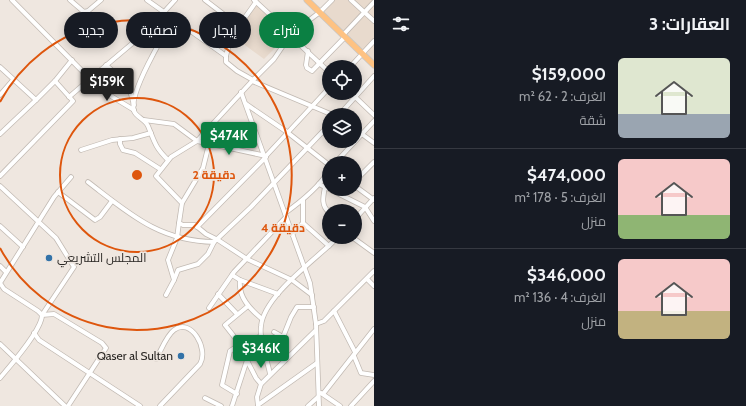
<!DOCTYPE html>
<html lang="ar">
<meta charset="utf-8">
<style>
:root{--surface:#171b24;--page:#20242c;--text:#f1f3f6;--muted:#9ea1a6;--line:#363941;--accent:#0b8043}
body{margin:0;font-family:Cabin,Cairo,sans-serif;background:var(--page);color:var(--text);direction:rtl;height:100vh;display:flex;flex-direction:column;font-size:15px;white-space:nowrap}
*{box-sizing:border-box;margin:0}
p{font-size:13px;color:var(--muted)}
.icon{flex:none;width:22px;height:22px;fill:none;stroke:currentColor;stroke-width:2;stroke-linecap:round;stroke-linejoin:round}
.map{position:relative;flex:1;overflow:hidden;direction:ltr}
.details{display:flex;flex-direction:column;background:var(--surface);width:372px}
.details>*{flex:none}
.hud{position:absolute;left:12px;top:12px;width:302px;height:36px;direction:rtl;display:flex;gap:8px}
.fabs{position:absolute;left:322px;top:60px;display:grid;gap:8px}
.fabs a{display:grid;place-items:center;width:40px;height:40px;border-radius:50%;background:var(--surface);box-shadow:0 2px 10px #0003;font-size:20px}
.price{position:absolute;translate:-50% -34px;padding:0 9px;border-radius:4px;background:var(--accent);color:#fff;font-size:13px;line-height:26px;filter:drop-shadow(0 1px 2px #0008)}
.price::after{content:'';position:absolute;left:50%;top:24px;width:12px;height:9px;margin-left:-6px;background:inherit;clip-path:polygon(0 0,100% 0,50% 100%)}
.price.current{background:#222;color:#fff}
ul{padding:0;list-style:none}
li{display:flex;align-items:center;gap:12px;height:100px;padding:0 16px}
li+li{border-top:1px solid var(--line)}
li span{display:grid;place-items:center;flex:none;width:112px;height:80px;border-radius:6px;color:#555}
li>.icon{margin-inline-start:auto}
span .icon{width:48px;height:48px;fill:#fffc;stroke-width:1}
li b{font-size:17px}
h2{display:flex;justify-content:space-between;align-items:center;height:48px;padding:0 16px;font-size:17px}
.pill{padding:0 14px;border-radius:18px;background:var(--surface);box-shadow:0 2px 10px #0003;font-size:14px;line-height:36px}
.pill.current{background:var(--accent);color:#fff}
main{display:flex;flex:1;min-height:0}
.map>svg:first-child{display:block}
.built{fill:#e8dacd}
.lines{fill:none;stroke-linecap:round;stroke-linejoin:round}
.minor-casing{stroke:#c2bab3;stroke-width:5.5}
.highway-casing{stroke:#c7c7c6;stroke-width:7}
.minor{stroke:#fff;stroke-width:4}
.highway{stroke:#fec282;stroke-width:5.5}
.ring{fill:none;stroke:#de560d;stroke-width:2}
.poi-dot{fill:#3272a8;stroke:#efe7e0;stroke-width:1.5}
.labels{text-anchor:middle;stroke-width:3.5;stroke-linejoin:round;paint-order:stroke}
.poi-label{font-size:12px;fill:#292623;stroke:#efe7e0;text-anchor:start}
.centre{fill:#de560d;stroke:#efe7e0;stroke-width:2}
.ring-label{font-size:12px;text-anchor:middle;font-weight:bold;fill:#de560d;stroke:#efe7e0;stroke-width:3.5;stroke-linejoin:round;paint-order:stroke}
</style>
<main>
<section class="details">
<h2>العقارات: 3<svg class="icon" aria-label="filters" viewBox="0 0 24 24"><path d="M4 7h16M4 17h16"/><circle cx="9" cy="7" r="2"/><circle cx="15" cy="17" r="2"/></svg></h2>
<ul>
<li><span style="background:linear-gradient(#dfe7d0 70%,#9aa5b1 0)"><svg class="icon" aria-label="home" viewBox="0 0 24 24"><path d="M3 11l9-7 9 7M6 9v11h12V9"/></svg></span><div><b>$159,000</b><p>الغرف: 2 · 62 m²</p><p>شقة</p></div></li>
<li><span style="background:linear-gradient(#f6c9c9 70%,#8fb573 0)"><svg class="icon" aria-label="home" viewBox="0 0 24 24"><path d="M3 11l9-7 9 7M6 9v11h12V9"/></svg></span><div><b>$474,000</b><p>الغرف: 5 · 178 m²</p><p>منزل</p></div></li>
<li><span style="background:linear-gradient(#f6c9c9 65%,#c2b280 0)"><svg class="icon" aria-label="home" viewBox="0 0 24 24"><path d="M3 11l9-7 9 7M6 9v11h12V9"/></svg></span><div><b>$346,000</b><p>الغرف: 4 · 136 m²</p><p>منزل</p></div></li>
</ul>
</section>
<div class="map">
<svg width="374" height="406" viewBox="0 0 374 406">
<rect width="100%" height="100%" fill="#efe7e0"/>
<g class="built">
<polygon points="335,0 374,0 374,62 322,12"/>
<polygon points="256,5 288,35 264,59 234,37"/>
</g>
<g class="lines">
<g class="minor-casing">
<g id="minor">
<polyline points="12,0 90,79 69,97"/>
<polyline points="70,0 84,12 88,11 101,0"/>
<polyline points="147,0 226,56 226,62 237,71 253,80 274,59 291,34 320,12 332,0"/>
<polyline points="205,0 239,26"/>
<polyline points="254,0 291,34"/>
<polyline points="351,0 374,21"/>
<polyline points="343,35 374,2"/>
<polyline points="289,37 297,42 329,72"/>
<polyline points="308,51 306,65 307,68 312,71 345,37"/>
<polyline points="226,56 231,37 256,2"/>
<polyline points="106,65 125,82 129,87 134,105"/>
<polyline points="0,67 36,100 55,81 72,60"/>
<polyline points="350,67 374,41"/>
<polyline points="90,79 147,31 175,0"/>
<polyline points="253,80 197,141 171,157 156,176 182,203 179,223 183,225 195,225 206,234 218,240 247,259 292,280 312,295"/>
<polyline points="252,81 333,115"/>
<polyline points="85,85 101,90 134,110"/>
<polyline points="241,92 310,283 316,324 319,406"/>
<polyline points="351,93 374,115"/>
<polyline points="0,95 13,80"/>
<polyline points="246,104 287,132 329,165"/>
<polyline points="339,115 374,76"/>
<polyline points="144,120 174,124 197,141 266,156 329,88"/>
<polyline points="355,129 374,143"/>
<polyline points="0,134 36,100"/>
<polyline points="120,139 120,144 123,150 135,153 160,169"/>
<polyline points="81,150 112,140 133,138 151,133"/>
<path d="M168,160C155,147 155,143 148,126C145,119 136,117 134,111C128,94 164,34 174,19"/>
<polyline points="335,163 374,121"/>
<polyline points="0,176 73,101 55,81"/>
<polyline points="355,181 374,162"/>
<path d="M88,182C130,214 159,241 214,242"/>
<polyline points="319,184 365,207 374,221"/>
<path d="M0,186L56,238L74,267L42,315C42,330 10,366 0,378"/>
<polyline points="355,186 374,200"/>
<path d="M325,187C323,197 321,206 329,212"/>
<polyline points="58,192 95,220 100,217 112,201"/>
<polyline points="182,203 203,168 209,144"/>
<path d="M285,213C302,201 318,188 329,171"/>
<polyline points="355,219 374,198"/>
<polyline points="303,223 329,246"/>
<polyline points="0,226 23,247"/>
<polyline points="197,227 266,157"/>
<polyline points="292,234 303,223 303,200"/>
<polyline points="352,237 374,253"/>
<polyline points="0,266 6,272"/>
<polyline points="232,275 240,280 278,294"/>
<polyline points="367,279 374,286"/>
<polyline points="174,280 178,270 198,264 208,254 214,242 251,207 329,125"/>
<path d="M240,280C238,297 250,309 262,319"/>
<polyline points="218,294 237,314"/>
<polyline points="166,295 174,280 168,260 177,238 179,223"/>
<polyline points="248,306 225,325 236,339 256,378 261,384"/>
<polyline points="209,308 234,272 286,217"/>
<polyline points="334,311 355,352"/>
<polyline points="42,315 38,311 4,289 0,283 54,197 71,177"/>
<polyline points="42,315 54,314 102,343 106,348 68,406"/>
<polyline points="316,324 324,321 374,271"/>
<polyline points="274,332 283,337 291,317 297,307 314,307"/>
<polyline points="34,333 39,340 140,406"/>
<polyline points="0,344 65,406"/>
<polyline points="245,355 263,347"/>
<polyline points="354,356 361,373 374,375"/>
<path d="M156,359C161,351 166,336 174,330C191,317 209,349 200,364L160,406"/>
<path d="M270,374C267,358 259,342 261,326C264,295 317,259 338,237"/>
<polyline points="321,393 340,406"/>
<polyline points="237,394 222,385 230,351 239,345 261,336"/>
<polyline points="323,394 374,329"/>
<polyline points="205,398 221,406"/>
<polyline points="258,405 317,363"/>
<polyline points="232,406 247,360"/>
<polyline points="258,406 257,397 261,384 315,331"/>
<polyline points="308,406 318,397"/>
<polyline points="351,406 374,381"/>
</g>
</g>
<g class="highway-casing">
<polyline id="highway" points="307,0 374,65"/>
</g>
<use href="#minor" class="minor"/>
<use href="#highway" class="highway"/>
</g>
<g class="ring">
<circle cx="137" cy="175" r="77"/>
<path d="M0 102A155 155 0 1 1 0 248"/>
</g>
<g class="poi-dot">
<circle cx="49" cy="258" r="4"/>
<circle cx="181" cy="356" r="4"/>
</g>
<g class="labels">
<g class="poi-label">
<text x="57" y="262">المجلس التشريعي</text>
<text x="173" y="360" text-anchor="end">Qaser al Sultan</text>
</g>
</g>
<circle cx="137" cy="175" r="6" class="centre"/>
<g class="ring-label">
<text x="214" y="179">2 دقيقة</text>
<text x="283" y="232">4 دقيقة</text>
</g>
</svg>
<div class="fabs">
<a><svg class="icon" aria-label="locate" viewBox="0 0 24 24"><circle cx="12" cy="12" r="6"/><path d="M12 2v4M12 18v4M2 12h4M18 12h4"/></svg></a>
<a><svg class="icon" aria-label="layers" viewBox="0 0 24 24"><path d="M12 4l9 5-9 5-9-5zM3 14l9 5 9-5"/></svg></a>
<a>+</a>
<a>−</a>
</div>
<b class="price current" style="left:107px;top:102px">$159K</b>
<b class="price" style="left:229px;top:156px">$474K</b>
<b class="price" style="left:261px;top:369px">$346K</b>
<div class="hud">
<a class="pill current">شراء</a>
<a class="pill">إيجار</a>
<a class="pill">تصفية</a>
<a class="pill">جديد</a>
</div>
</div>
</main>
